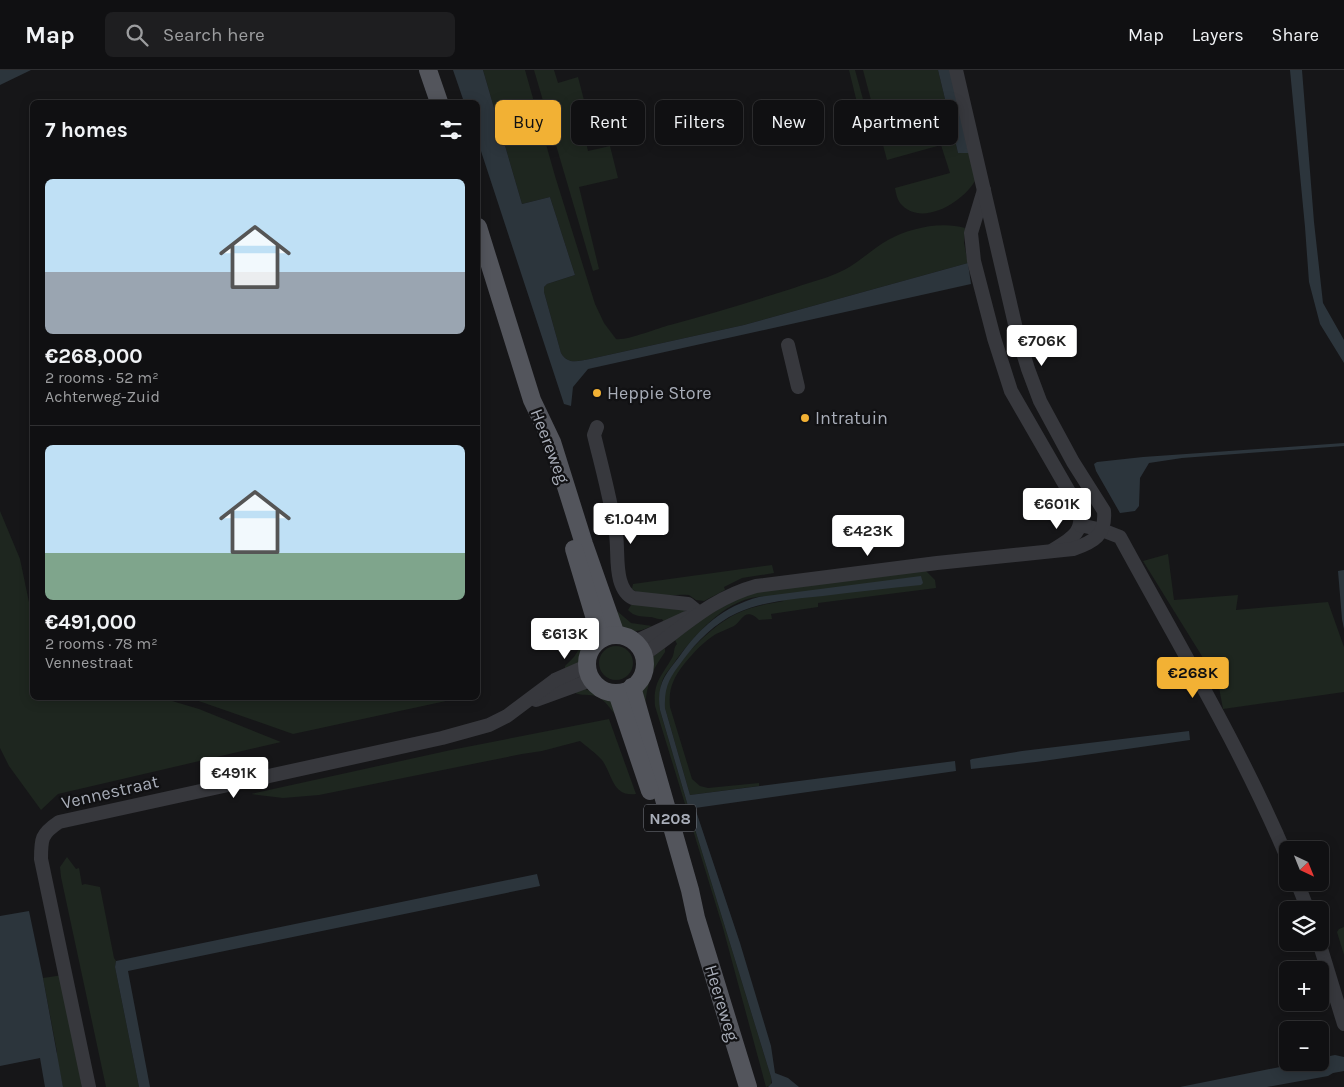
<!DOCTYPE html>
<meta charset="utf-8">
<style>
:root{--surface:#101012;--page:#1e1e20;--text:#f1f3f6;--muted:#9c9d9f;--line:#303032;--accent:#f2b134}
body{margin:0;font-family:Karla,sans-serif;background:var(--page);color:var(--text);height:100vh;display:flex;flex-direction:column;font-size:19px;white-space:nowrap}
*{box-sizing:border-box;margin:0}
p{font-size:16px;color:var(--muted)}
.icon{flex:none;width:28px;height:28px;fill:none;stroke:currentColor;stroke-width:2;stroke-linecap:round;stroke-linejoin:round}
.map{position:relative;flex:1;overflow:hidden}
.side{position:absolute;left:30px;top:30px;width:450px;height:600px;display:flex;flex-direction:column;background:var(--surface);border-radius:8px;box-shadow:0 2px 12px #0003,0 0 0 1px var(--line)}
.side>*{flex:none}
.hud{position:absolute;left:495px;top:30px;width:475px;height:45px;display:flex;gap:10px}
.needle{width:32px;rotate:137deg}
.controls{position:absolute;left:1279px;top:771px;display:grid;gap:10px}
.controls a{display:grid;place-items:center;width:50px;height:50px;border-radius:8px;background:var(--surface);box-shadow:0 2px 12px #0003,0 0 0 1px var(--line);font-size:25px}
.price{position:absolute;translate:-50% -42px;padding:0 11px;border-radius:5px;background:#fff;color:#222;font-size:16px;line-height:32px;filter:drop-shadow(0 1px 2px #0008)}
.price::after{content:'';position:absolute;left:50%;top:30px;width:15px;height:11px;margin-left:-8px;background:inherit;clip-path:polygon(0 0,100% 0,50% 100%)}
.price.on{background:var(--accent);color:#111}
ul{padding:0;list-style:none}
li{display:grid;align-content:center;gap:10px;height:265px;padding:0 15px}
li+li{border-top:1px solid var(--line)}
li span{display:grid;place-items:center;height:155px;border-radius:8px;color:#555}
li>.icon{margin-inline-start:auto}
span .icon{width:90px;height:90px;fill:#fffc;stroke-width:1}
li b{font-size:21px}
h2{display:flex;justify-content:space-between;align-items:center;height:60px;padding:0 15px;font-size:21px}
.tag{padding:0 18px;border-radius:8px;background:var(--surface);box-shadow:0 2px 12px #0003,0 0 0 1px var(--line);font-size:18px;line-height:45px}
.tag.on{background:var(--accent);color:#111}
header{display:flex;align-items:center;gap:30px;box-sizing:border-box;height:70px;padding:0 25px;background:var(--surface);border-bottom:1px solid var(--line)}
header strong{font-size:24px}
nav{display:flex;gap:28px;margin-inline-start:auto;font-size:18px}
.search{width:350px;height:45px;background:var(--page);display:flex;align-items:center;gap:12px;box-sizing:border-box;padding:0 18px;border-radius:8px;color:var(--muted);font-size:19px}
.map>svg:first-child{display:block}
.green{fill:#1e261f}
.water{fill:#2c353c}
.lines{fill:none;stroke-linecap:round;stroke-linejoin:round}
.minor{stroke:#37383d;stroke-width:14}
.major{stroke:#53555c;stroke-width:18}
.poi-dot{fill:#f2b134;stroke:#111113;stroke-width:2}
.labels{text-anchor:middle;stroke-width:4.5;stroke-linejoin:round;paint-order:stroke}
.shield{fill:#111113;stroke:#7b7e86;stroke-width:1}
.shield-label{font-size:16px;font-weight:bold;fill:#a8adb8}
.poi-label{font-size:18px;fill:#a8adb8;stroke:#111113;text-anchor:start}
.street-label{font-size:18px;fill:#a8adb8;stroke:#111113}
</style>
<header>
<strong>Map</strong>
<div class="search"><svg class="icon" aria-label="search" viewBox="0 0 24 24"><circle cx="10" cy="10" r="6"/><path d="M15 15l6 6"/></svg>Search here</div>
<nav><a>Map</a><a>Layers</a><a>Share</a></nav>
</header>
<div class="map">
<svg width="1344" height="1017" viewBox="0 0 1344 1017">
<rect width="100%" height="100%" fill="#161618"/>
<g class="green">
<path d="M483,0H525L555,106L595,234L604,253L616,269C626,271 658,258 670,255C712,244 753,231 794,218C810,212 829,208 844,200C860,192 873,178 888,170C909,158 941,151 965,158L964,173L968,193L744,255L590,289C578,291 568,295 561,283L544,222V217L547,214L575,205L550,127L522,134Z"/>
<polygon points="534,0 554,0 558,13 578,7 593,65 585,67 588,81 610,76 618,108 579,117 599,199 593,201"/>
<polygon points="849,0 855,0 867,44 868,52 862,53"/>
<path d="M863,0H938L958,83L969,78L976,109C965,131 921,159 900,133C897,129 896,123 895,118L950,103L941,75L887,90Z"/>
<polygon points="0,441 20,489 30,537 32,538 32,628 162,628 199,639 281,672 58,724 41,740 9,696 0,678"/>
<polygon points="1168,484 1174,530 1238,525 1236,540 1328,532 1344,577 1344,622 1223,639 1218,612 1143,491"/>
<path d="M772,495L774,503L742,508L724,517L725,520L704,531L696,530L689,525C671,523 648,531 632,519L633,514Z"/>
<path d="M925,500L935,510L936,518L818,533V537L771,544L772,549L759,550C745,536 742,551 734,556C728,559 722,561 716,564C702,572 681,595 674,610C670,618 669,627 670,637L692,709L700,716L708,718L759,713V716L690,725L665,638C665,630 664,623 667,615C675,591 713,555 736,544C751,536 768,534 784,531C776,529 765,526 757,527C724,531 695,565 676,590C672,597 666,602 663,609C659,619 659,629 660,640L690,743L771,1007V1015L766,1017L723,858L655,636C653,612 661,607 672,588C675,583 673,578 677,574L675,570L704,548L737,528L758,522Z"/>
<path d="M633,532L682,539L686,541L664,552L662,549C657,550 655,547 649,547C640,546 635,547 628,540Z"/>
<path d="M617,541L631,553L652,556C638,562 632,564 620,555Z"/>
<polygon points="587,551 593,561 580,591 577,595 565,600 565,596 574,587 581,576"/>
<circle cx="616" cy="593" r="17"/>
<path d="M665,578V582C651,602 648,611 645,636L640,623L642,614L647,605L652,587Z"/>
<path d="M585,619L612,629L616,645C610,639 606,631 598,627C590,623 580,627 574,622Z"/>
<polygon points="190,628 444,628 446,631 293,664"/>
<path d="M609,649L636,724C612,727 613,705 602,690C596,683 587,677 580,671L542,681L522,684L319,725L283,728L251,724L451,680Z"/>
<polygon points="67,787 76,799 79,798 82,815 85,814 100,817 114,888 116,891 115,897 139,1017 106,1017 61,807 60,797"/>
<polygon points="1344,857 1344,885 1337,862 1339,859"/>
<polygon points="63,905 82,1017 63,1017 56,984 57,982 43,908"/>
</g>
<g class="water">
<polygon points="0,0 31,0 0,15"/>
<path d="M453,0H483L522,134L550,127L575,205L547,214L544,217V222L561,283C568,295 578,291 590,289L744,255L968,193L971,214L588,299L573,317L571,336L564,334L478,72V32H464Z"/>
<polygon points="938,0 951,0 969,78 968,83 958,83"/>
<polygon points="1290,0 1302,0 1314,152 1323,233 1344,270 1344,293 1320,254 1309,212 1305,157"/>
<polygon points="1344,373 1344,376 1182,388 1149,393 1140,408 1139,436 1135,441 1120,443 1096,401 1094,394 1097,392 1143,387"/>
<polygon points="1344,500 1344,559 1342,549 1338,501"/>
<path d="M921,506L923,513L921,515C888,518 855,522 823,526C794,529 764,531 737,543C715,553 697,571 683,590C670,607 664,616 665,638L690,725L955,691L956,701L695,738L740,873L771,976L775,1003L788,1008L799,1017H768L772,1013L771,1007L690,743L660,640C656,615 665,605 679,587C699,558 724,536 759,527Z"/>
<polygon points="1189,661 1190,670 1036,692 971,699 970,690 972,689 1022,681"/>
<polygon points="537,804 540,816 128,901 150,1017 139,1017 115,897 116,891"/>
<polygon points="29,841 43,908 63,1017 45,1017 40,988 0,996 0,846"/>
<polygon points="1335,985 1344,987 1344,1001 1333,1003 1328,1006 1267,1017 1180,1017 1300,993 1320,992 1320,988"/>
</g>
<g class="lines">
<g class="minor">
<path d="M984,120L971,163L974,191L994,268L1011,321L1079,439C1085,462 1071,469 1053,480"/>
<polyline points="788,275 798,317"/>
<path d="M597,357L594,365C602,398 611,430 616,464C618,479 616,495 620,510C622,517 626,525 633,528L688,534L699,543"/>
<path d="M1080,455L1102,460L1120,467C1178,574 1241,678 1288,790"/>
<polyline points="634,572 686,548"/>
<path d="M643,585C682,559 709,529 756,516L937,493L1073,479C1094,472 1106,465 1104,441L1073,392L1040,331L1028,299L1017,263L956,0"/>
<polyline points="536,630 591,610"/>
<polyline points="1297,812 1308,840"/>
<polyline points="1319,872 1344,954"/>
<path d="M89,1017L41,789C41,769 41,764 59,752L442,668L489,655L507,646L555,610L587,596"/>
</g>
<g class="major">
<polyline points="428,0 439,32"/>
<polyline points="478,157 532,330 552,372 584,474 616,565"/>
<polyline points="574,479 601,569"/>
<circle cx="616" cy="594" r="29"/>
<polyline points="632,617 690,820 696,848 748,1017"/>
<polyline points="617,623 650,721"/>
</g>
</g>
<g class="poi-dot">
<circle cx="597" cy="323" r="5"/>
<circle cx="805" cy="348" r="5"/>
</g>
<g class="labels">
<rect class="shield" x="644" y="734.5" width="52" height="27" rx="4"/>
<g class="shield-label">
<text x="670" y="754">N208</text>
</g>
<g class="poi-label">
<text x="607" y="329">Heppie Store</text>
<text x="815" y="354">Intratuin</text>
</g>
<g class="street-label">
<text transform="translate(550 376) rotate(69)" y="6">Heereweg</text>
<text transform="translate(110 722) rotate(-13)" y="6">Vennestraat</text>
<text transform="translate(722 933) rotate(73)" y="6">Heereweg</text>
</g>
</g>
</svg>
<div class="controls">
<a><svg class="needle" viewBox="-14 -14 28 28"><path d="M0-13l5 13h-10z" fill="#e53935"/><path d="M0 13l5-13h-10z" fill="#9c9d9f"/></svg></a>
<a><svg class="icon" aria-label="layers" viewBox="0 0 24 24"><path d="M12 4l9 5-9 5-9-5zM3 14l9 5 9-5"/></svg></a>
<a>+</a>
<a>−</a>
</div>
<b class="price" style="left:1042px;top:297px">€706K</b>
<b class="price" style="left:1057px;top:460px">€601K</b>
<b class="price" style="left:631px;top:475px">€1.04M</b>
<b class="price" style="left:868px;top:487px">€423K</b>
<b class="price" style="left:565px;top:590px">€613K</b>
<b class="price on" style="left:1193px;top:629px">€268K</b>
<b class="price" style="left:234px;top:729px">€491K</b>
<div class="hud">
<a class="tag on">Buy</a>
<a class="tag">Rent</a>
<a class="tag">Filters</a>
<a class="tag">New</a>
<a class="tag">Apartment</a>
</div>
<section class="side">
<h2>7 homes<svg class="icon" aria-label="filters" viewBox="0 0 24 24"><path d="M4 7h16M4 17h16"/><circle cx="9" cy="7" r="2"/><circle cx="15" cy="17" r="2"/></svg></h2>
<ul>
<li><span style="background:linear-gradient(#bfe0f5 60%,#9aa5b1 0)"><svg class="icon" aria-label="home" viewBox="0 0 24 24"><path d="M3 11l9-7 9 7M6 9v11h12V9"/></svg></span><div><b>€268,000</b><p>2 rooms · 52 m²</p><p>Achterweg-Zuid</p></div></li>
<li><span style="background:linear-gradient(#bfe0f5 70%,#7fa58c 0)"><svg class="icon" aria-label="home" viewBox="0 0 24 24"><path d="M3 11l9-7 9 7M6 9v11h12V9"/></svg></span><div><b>€491,000</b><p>2 rooms · 78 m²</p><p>Vennestraat</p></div></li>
</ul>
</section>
</div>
